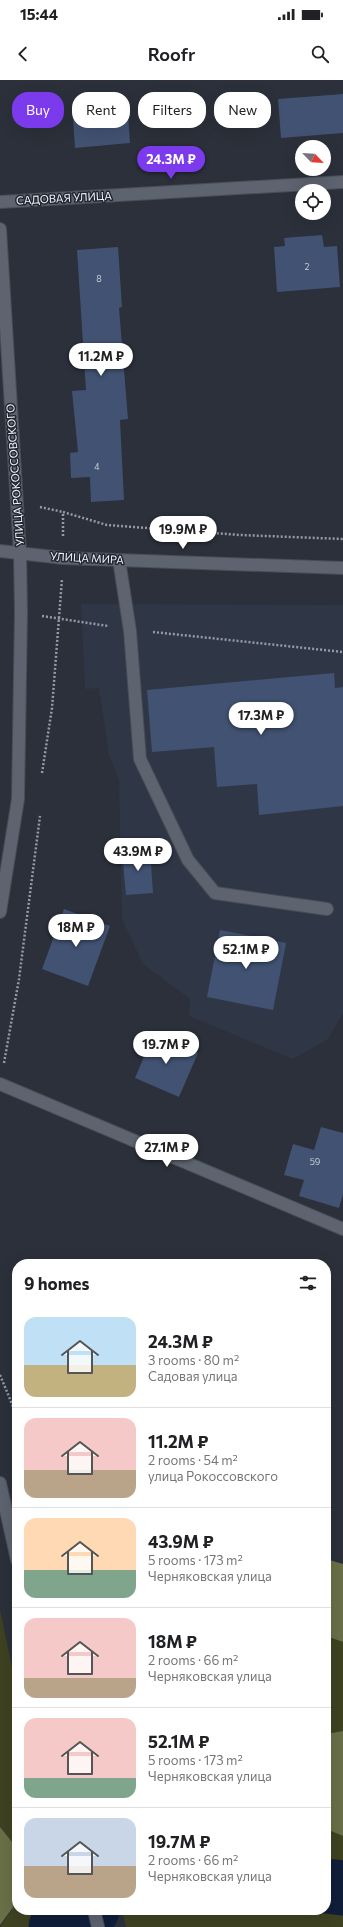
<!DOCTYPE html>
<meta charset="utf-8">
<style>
:root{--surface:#fff;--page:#f6f6f6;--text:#202124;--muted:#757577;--line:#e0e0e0;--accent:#7c3aed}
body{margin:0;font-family:Commissioner,sans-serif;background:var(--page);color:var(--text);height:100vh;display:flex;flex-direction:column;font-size:15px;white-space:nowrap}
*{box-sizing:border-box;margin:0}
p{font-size:13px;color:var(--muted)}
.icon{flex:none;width:22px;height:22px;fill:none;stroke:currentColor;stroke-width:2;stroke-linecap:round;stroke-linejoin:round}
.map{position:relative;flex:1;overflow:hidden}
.panel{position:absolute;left:12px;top:1179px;width:319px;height:656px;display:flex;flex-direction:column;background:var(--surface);border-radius:16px;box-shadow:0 4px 16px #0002}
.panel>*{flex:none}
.top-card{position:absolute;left:12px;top:12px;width:319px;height:36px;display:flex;gap:8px}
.needle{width:26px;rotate:115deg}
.buttons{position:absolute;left:295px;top:60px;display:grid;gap:8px}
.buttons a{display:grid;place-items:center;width:36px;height:36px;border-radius:50%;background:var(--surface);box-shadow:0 4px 16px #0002;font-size:20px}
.price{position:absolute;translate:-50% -34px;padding:0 9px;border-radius:14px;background:#fff;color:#222;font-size:13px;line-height:26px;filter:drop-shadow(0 1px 2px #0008)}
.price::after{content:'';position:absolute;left:50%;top:24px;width:12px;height:9px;margin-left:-6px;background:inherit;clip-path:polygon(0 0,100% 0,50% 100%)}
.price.current{background:var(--accent);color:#fff}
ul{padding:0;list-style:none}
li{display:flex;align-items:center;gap:12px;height:100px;padding:0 12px}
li+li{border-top:1px solid var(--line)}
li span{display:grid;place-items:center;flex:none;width:112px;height:80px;border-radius:12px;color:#555}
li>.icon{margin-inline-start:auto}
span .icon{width:48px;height:48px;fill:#fffc;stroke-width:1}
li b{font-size:17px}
h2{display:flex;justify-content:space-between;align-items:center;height:48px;padding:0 12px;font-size:17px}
.chip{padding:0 14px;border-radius:16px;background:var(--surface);box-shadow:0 4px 16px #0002;font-size:14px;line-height:36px}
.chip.current{background:var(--accent);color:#fff}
.status{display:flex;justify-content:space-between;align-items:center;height:28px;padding:0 20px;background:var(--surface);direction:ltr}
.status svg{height:11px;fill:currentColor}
header{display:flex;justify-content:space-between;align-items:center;height:52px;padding:0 12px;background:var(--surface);font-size:18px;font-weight:600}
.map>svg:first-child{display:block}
.built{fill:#2f3747}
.green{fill:#3e4221}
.forest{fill:#696f47}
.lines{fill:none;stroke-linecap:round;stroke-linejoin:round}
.river{stroke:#101e3a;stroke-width:55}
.building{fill:#415272}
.lane-casing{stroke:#484d55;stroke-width:14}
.street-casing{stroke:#484d55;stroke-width:14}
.secondary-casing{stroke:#484d55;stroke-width:14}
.path{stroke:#979aa3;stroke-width:2.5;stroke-dasharray:2 2;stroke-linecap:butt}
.lane{stroke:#5d636f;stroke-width:12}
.street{stroke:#5d636f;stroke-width:12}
.secondary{stroke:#5d636f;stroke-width:12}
.labels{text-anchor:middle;stroke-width:3;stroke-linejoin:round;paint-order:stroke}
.number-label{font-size:9px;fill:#c4cbd8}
.street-label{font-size:11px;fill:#f0f3fa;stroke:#212630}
</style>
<div class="status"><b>15:44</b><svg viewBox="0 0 49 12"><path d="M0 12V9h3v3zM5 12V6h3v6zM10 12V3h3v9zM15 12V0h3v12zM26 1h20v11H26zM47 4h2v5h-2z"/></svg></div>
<header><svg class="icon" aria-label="back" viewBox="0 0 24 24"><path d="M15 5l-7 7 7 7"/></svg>Roofr<svg class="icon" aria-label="search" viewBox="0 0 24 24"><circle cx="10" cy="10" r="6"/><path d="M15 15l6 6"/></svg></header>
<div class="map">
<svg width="343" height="1847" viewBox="0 0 343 1847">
<rect width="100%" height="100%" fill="#2b303a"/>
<polygon class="built" points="81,524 343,525 343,933 328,959 293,979 189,936 190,919 143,884 122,839 119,700 109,675 99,608 85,609"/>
<g class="green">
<polygon points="0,1530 17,1611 17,1768 0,1747"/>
<polygon points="326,1556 343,1562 343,1651 326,1654"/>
<polygon points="326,1749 343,1756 343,1847 126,1847 122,1830 326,1830"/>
<polygon points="17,1822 17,1830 59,1830 61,1847 0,1847"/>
</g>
<g class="forest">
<polygon points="326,1479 343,1484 343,1562 326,1556"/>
<polygon points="343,1651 343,1756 326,1749 326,1654"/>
<polygon points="0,1747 17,1768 17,1822 0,1845"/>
</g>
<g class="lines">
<g class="river">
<polyline points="326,1806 343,1808"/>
<polyline points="56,1847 92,1830"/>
</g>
</g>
<g class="building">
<polygon points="343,14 343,53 281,58 278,19"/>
<polygon points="128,34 130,63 75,68 73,38"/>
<polygon points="322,155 324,167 337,166 340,207 277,212 274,167 285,166 284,158"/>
<polygon points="118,167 122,227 119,228 128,339 120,340 124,420 91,422 90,397 71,398 70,373 78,372 72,311 86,310 77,170"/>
<polygon points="334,593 335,608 343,607 343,726 259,735 257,704 217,707 214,667 152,672 147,610"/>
<polygon points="150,769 153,813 126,815 122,771"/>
<polygon points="64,829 110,846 88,906 42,889"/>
<polygon points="220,850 286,863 273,930 207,917"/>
<polygon points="154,953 198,973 179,1017 135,998"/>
<polygon points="321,1047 343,1053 343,1114 339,1128 299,1116 304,1100 284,1095 293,1064 314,1070"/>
</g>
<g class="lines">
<g class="lane-casing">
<polyline id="lane" points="119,480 130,551 140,679 188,780 215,813 327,829"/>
</g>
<g class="street-casing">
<g id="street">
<polyline points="0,122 343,102"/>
<polyline points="0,1004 343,1149"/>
</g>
</g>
<g class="secondary-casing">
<g id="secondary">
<polyline points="0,149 20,473 21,532 18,719 0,832"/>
<polyline points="0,471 63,478 343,488"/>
<polyline points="0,1403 17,1480"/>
<polyline points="94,1830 98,1847"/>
</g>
</g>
<g class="path">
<polyline points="40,427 63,432"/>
<polyline points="63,456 63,432 107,445 240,455 343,459"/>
<polyline points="42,536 108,546"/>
<polyline points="153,552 343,572"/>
<polyline points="42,693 52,628 62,499"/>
<polyline points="4,983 19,899 40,736"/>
<polyline points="0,1295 17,1336"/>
</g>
<use href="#lane" class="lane"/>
<use href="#street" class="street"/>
<use href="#secondary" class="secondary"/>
</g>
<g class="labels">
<g class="number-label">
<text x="307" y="190">2</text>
<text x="99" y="202">8</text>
<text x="97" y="390">4</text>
<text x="315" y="1085">59</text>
</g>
<g class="street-label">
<text transform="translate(64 118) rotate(-3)" y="4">САДОВАЯ УЛИЦА</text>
<text transform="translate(15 395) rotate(-94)" y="4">УЛИЦА РОКОССОВСКОГО</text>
<text transform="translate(87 478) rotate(3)" y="4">УЛИЦА МИРА</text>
</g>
</g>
</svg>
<div class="buttons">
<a><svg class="needle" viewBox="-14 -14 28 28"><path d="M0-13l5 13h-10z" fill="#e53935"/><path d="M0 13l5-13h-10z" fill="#757577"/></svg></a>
<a><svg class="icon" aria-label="locate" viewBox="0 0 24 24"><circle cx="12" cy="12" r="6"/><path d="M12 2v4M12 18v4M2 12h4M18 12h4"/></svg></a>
</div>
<b class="price current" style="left:171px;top:100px">24.3M ₽</b>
<b class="price" style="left:101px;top:297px">11.2M ₽</b>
<b class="price" style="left:183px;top:470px">19.9M ₽</b>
<b class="price" style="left:261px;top:656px">17.3M ₽</b>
<b class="price" style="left:138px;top:792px">43.9M ₽</b>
<b class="price" style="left:76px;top:868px">18M ₽</b>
<b class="price" style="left:246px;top:890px">52.1M ₽</b>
<b class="price" style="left:166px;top:985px">19.7M ₽</b>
<b class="price" style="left:167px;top:1088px">27.1M ₽</b>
<div class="top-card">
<a class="chip current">Buy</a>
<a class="chip">Rent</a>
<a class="chip">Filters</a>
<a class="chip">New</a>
</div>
<section class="panel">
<h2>9 homes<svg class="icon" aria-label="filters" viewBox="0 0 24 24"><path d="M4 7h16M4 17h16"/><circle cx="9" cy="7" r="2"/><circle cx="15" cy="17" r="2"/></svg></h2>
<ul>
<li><span style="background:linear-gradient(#bfe0f5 60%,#c2b280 0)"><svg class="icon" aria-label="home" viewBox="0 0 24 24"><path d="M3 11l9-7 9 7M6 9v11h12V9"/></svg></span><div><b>24.3M ₽</b><p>3 rooms · 80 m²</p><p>Садовая улица</p></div></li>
<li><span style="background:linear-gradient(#f6c9c9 65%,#b9a48a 0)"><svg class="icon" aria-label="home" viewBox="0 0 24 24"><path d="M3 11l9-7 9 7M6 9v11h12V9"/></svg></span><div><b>11.2M ₽</b><p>2 rooms · 54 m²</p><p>улица Рокоссовского</p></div></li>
<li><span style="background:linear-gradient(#ffd9b3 65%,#7fa58c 0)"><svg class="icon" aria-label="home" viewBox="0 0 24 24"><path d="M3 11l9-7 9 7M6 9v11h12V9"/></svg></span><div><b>43.9M ₽</b><p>5 rooms · 173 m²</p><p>Черняковская улица</p></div></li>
<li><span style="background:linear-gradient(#f6c9c9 75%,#b9a48a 0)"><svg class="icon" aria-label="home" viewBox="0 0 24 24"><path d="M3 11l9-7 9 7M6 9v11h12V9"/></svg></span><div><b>18M ₽</b><p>2 rooms · 66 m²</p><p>Черняковская улица</p></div></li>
<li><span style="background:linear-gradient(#f6c9c9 75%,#7fa58c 0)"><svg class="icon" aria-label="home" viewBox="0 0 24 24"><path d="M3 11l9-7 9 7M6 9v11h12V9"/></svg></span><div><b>52.1M ₽</b><p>5 rooms · 173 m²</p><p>Черняковская улица</p></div></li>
<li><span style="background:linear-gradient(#c9d6e8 60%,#b9a48a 0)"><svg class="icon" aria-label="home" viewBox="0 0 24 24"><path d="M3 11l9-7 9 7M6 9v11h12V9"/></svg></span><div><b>19.7M ₽</b><p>2 rooms · 66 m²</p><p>Черняковская улица</p></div></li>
</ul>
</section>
</div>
